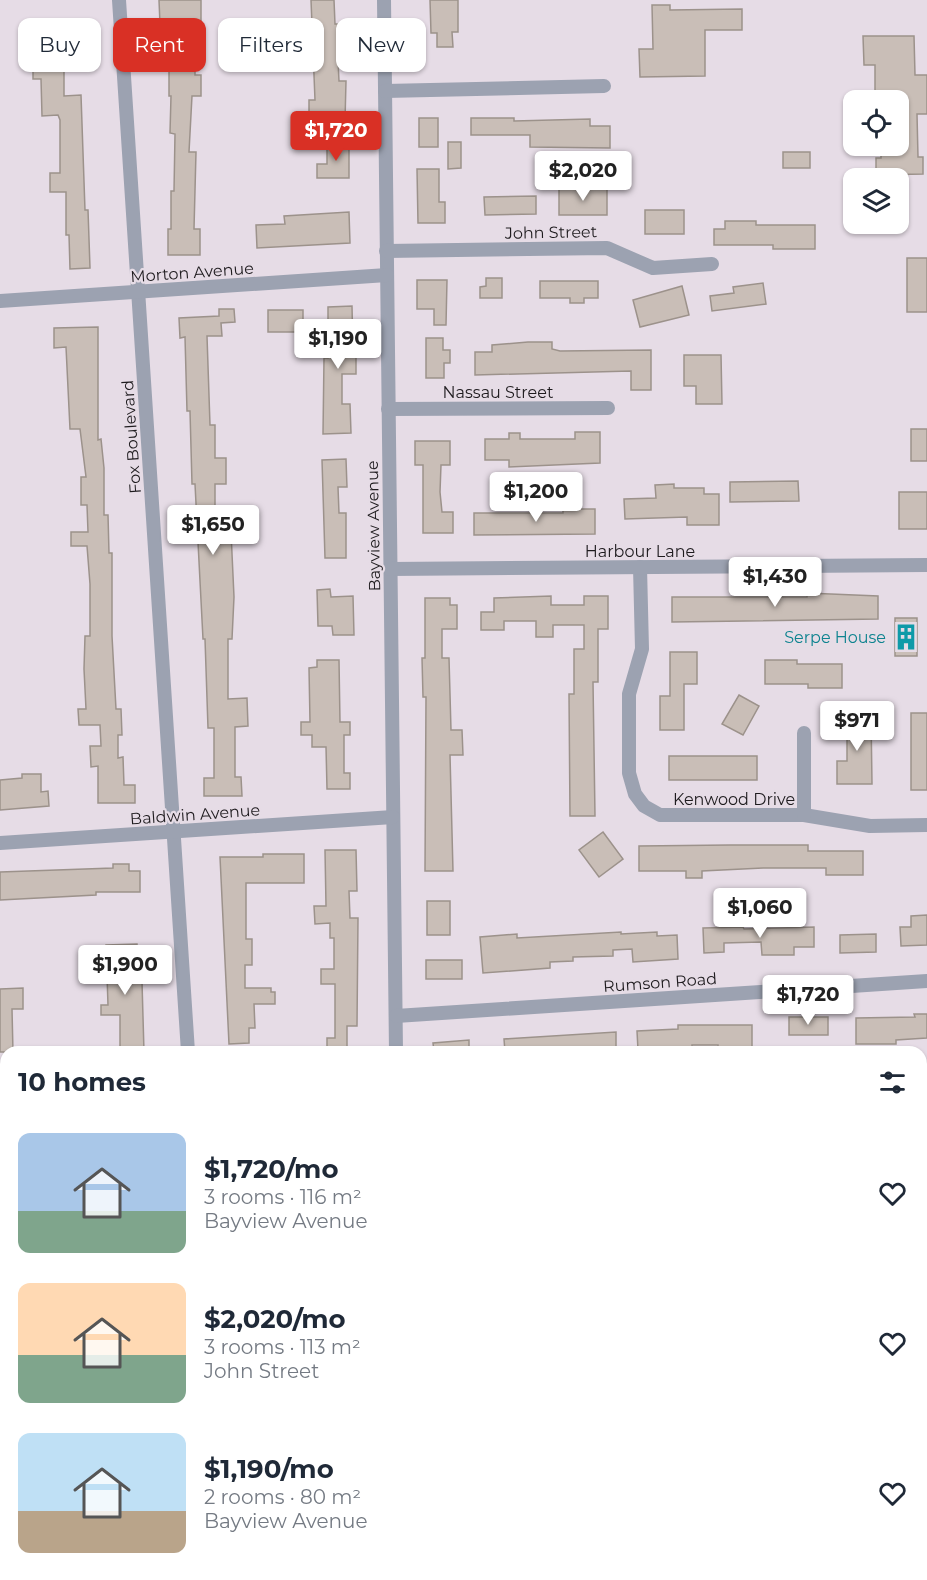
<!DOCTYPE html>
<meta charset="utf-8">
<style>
:root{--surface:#fff;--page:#f6f6f7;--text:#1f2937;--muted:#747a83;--accent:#d93025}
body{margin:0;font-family:Montserrat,sans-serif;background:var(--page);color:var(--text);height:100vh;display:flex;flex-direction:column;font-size:22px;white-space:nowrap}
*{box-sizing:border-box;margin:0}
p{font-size:20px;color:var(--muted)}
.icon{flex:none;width:33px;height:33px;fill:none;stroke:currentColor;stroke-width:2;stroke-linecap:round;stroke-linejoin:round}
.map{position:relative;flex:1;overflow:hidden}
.side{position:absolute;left:0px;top:1046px;width:927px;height:536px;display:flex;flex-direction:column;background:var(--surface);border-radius:18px 18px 0 0;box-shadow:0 2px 4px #0004}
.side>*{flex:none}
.guide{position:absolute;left:18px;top:18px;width:600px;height:54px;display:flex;gap:12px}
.tools{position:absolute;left:843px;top:90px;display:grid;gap:12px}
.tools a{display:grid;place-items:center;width:66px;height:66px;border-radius:12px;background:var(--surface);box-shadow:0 2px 4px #0004;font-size:30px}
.price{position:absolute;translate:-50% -51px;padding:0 14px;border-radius:6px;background:#fff;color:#222;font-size:20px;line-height:39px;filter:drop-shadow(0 2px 3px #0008)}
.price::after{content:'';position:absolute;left:50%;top:36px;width:18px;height:14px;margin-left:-9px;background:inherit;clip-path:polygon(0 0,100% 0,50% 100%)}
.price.on{background:var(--accent);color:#fff}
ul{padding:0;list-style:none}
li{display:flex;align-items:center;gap:18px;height:150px;padding:0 18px}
li span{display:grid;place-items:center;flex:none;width:168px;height:120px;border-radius:12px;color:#555}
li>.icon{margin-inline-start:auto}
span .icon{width:72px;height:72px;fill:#fffc;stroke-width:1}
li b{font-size:26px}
h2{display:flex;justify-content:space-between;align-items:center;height:72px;padding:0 18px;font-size:26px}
.chip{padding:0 21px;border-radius:12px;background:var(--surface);box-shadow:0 2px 4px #0004;font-size:21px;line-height:54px}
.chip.on{background:var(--accent);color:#fff}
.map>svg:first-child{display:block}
.building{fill:#c9beb7;stroke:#9c928b;stroke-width:1.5}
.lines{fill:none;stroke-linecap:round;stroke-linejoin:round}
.street{stroke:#9ca2b1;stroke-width:14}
.labels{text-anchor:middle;stroke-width:4.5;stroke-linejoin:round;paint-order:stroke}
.street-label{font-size:16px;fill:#1e1b1e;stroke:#e6dce6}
.culture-label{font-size:16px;fill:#0d838f;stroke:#e6dce6;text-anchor:end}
</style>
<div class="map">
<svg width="927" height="1580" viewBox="0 0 927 1580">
<rect width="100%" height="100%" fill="#e6dce6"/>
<g class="building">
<polygon points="159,0 201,0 201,23 195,24 195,75 201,75 201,96 192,96 189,152 196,152 194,229 200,229 200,255 168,255 168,229 171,229 171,191 174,191 175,134 170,133 171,96 169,96 169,59 166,59 166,24 160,24"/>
<polygon points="311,0 334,0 335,24 344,24 344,40 337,40 339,81 346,81 345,121 309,121 309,100 315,100"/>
<polygon points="430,0 458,0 458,32 452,32 453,47 437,47 437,33 431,33"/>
<polygon points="652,5 670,5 670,10 742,9 742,30 705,30 705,76 640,77 639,49 653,49"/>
<polygon points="863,36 914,36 915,75 927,75 927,114 917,114 918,157 923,157 923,174 876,175 876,158 881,158 881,146 898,146 898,100 875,100 875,65 864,65"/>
<polygon points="33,58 70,58 70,69 64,69 64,96 81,95 85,210 88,210 90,268 70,269 69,235 66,235 66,192 50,192 50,173 60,173 60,120 58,115 42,116 41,79 33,79"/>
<rect x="419" y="118" width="19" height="29"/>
<polygon points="471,118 514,118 514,121 590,119 590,126 610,126 610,148 530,147 530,135 471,135"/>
<polygon points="327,142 349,142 349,178 317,178 317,164 327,164"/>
<polygon points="448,142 461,142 461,168 448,169"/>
<rect x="783" y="152" width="27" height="16"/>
<polygon points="417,169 439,169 439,202 445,202 445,223 418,223"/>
<rect x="559" y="189" width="48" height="26"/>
<polygon points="536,196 536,214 485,215 484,197"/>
<rect x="645" y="210" width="39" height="24"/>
<polygon points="349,212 350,243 257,248 256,225 285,224 284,216"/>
<polygon points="725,221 756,221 756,225 815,225 815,249 773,249 773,245 714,245 714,229 725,229"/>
<rect x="907" y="258" width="20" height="54"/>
<polygon points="486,278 502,278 502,298 480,298 480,287 486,286"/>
<polygon points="417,280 447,280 446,325 434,325 434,309 417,309"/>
<polygon points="540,281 598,281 598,298 584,298 584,303 570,303 570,298 540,298"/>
<polygon points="763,283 766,304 712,311 710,296 734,293 733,287"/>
<polygon points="682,286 689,315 640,327 633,300"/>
<polygon points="352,306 353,352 356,352 356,374 342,374 342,404 350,404 351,433 323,434 324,358 328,358 328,307"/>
<polygon points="219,309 234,309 235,322 221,323 222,336 207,336 210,425 215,425 215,458 226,458 226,484 215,484 215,532 231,532 234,597 232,639 228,639 228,699 247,698 248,726 235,727 235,777 241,777 242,796 204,796 204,778 214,778 214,728 208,728 205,639 203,639 195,484 192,484 190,411 187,411 185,337 180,338 179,318 219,316"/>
<rect x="268" y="310" width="35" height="22"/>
<polygon points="98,327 98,440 101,439 104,468 104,515 108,515 109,553 112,553 112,636 116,709 121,709 122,735 118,735 118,758 123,757 124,785 135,785 135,803 98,803 98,766 91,767 90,746 101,746 100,725 79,725 78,709 86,709 84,669 85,636 90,636 90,584 87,546 71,546 71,532 88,532 87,505 81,505 81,477 86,477 80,429 70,429 66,347 54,348 54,328"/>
<polygon points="426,338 443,338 443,350 450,350 450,363 444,363 444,378 426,378"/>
<polygon points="528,342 552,342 552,349 560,351 651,350 651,390 631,390 631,371 475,375 475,352 492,352 492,345"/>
<polygon points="684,355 721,355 722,404 696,404 696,386 684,386"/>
<rect x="911" y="429" width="16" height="32"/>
<polygon points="575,432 600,432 600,463 509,467 509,460 485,460 485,439 509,439 509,433 520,433 520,439 575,439"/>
<polygon points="415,441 450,441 450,465 441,465 440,492 442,512 453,512 453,533 423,533 423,465 415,465"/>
<polygon points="346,459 347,487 338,487 339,513 346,513 346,558 325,558 322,460"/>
<polygon points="798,481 799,501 730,502 730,482"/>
<polygon points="674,484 674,488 704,488 704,494 719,494 719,525 687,525 687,517 625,519 624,499 656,498 655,485"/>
<rect x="899" y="492" width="28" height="37"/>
<polygon points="563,509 595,509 595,534 474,535 474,513 563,513"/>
<polygon points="330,589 331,597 353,596 354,635 333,635 332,626 318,626 317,590"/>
<polygon points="807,593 878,596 878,619 672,622 672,597 807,597"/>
<polygon points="551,596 551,605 584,605 584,596 608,596 608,629 598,629 598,682 593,682 595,816 570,816 569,694 574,694 574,649 584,649 584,625 553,625 553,637 536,637 536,621 504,621 504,630 481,630 481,612 494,612 494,598"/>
<polygon points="425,598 450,598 450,605 457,605 457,629 442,629 442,658 449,658 451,730 462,730 463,755 450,755 453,871 425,871 426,697 423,697 422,658 425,658"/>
<rect x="895" y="618" width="22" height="38"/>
<polygon points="670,652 697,652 697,684 684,684 684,730 660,730 660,696 670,696"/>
<polygon points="317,660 339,660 340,722 350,722 350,735 344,735 344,773 350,773 350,789 327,789 326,747 312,747 312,735 301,735 301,722 310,722 309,668 317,667"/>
<polygon points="765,660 797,660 797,664 842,664 842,688 808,688 808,684 765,684"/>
<polygon points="739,695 759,706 743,735 722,724"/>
<rect x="911" y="713" width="16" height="77"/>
<polygon points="847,715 871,715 872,784 837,784 837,761 847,761"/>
<rect x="669" y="756" width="88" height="24"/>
<polygon points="22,774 41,774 41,792 48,791 49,806 0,810 0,780 22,778"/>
<polygon points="603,832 623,859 599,877 579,850"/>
<polygon points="730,845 808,845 808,851 863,851 863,875 826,875 826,868 763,868 702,871 702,878 686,878 686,871 639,871 639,846"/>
<polygon points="325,850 356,850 357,891 349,891 350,918 358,918 357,1026 347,1026 347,1052 327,1052 327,1038 335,1038 335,984 321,984 321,969 334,969 334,938 330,938 330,923 315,924 314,906 326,906"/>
<polygon points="263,854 304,854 304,883 246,883 246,939 252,939 252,965 245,965 245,988 271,988 271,992 275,992 275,1004 254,1004 255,1028 249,1028 249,1043 229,1044 220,857 263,857"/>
<polygon points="113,864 129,864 129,871 140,871 140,892 96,892 96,895 0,900 0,872 113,868"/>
<rect x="427" y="901" width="23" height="34"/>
<polygon points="927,915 927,945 901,946 900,927 911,927 911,916"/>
<polygon points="743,927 744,929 814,927 814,947 794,947 794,955 762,955 761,942 724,943 724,952 704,953 703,928"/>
<polygon points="621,932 621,934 657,932 657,936 677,935 678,959 633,962 632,949 613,950 613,956 573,957 573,961 550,962 550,968 483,973 480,937 517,934 517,938"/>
<polygon points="876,934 876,952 840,953 840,935"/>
<polygon points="137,944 138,982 142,982 144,1052 120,1052 120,1015 101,1015 101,1005 108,1005 106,945"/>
<rect x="426" y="960" width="36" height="19"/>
<polygon points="23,988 23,1009 12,1009 13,1052 0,1052 0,989"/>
<polygon points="914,1014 927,1014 927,1038 896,1040 896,1044 856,1044 856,1018 915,1017"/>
<rect x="789" y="1017" width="39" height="18"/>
<polygon points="678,1025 752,1025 752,1050 718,1050 718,1045 692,1045 692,1052 678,1052 678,1047 638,1050 637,1031 678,1029"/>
<polygon points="616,1032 616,1052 505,1052 504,1039"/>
<polygon points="469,1040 469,1052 434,1052 433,1043"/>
</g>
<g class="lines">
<g class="street">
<polyline points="119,0 188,1052"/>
<polyline points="384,0 396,1052"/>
<polyline points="385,91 604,86"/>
<polyline points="386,251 607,248 653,268 712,264"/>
<polyline points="0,301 387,275"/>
<polyline points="388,409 608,408"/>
<polyline points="640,567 642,649 629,694 629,773 635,794 644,806 660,815 804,815 870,826 927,825"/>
<polyline points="390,569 927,565"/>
<polyline points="804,733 804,815"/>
<polyline points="0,843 393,817"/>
<polyline points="396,1016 927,981"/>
<polyline points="921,1154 927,1153"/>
<polyline points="921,1326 927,1326"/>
<polyline points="0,1386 6,1385"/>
<polyline points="921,1485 927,1485"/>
<polyline points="0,1545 6,1545"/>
<polyline points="222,1575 222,1580"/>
<polyline points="410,1575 410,1580"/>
</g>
</g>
<defs>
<g id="building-bare" transform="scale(2.07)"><path d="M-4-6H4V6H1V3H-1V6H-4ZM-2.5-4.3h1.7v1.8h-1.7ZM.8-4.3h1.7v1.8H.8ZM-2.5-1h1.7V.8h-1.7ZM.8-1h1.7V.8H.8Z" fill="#0f9aa8" stroke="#e6dce6" stroke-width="2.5" paint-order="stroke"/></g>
</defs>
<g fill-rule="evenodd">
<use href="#building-bare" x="906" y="637"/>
</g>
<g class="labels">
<g class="street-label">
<text transform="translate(551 232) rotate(-1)" y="6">John Street</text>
<text transform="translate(192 272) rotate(-4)" y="6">Morton Avenue</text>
<text x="498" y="398">Nassau Street</text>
<text transform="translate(131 437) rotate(-94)" y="6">Fox Boulevard</text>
<text transform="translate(373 526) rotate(-91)" y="6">Bayview Avenue</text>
<text x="640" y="557">Harbour Lane</text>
<text x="734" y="805">Kenwood Drive</text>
<text transform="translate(195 814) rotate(-4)" y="6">Baldwin Avenue</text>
<text transform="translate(660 982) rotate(-4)" y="6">Rumson Road</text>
</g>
<g class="culture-label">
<text x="886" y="643">Serpe House</text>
</g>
</g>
</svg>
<div class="tools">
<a><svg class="icon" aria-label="locate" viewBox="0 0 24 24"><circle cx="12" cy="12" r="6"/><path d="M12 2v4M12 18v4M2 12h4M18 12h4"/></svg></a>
<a><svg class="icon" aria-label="layers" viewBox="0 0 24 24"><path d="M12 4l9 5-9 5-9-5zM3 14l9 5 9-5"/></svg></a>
</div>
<b class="price on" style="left:336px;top:162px">$1,720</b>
<b class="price" style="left:583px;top:202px">$2,020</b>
<b class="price" style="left:338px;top:370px">$1,190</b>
<b class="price" style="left:536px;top:523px">$1,200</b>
<b class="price" style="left:213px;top:556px">$1,650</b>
<b class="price" style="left:775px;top:608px">$1,430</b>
<b class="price" style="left:857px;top:752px">$971</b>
<b class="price" style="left:760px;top:939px">$1,060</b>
<b class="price" style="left:125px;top:996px">$1,900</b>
<b class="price" style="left:808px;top:1026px">$1,720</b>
<div class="guide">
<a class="chip">Buy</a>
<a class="chip on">Rent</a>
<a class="chip">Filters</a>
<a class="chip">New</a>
</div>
<section class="side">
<h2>10 homes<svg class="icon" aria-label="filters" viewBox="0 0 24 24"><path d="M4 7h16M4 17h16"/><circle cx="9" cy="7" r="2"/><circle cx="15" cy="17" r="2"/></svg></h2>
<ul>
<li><span style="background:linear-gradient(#a9c7e8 65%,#7fa58c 0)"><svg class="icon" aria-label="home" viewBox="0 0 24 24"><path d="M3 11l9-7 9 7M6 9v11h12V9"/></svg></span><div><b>$1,720/mo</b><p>3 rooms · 116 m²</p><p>Bayview Avenue</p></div><svg class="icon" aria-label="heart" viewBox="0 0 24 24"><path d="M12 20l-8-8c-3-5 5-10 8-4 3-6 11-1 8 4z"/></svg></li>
<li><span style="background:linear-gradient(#ffd9b3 60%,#7fa58c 0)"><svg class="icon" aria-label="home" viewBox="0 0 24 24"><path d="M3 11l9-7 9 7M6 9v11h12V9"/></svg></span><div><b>$2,020/mo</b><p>3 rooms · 113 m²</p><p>John Street</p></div><svg class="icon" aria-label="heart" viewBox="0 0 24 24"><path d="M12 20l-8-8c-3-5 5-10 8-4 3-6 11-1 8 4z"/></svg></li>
<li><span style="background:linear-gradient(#bfe0f5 65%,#b9a48a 0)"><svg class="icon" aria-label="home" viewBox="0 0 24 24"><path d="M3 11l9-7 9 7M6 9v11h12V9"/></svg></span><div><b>$1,190/mo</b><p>2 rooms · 80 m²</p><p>Bayview Avenue</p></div><svg class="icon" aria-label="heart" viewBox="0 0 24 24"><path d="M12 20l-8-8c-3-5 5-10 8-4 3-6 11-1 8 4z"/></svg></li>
</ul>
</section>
</div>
